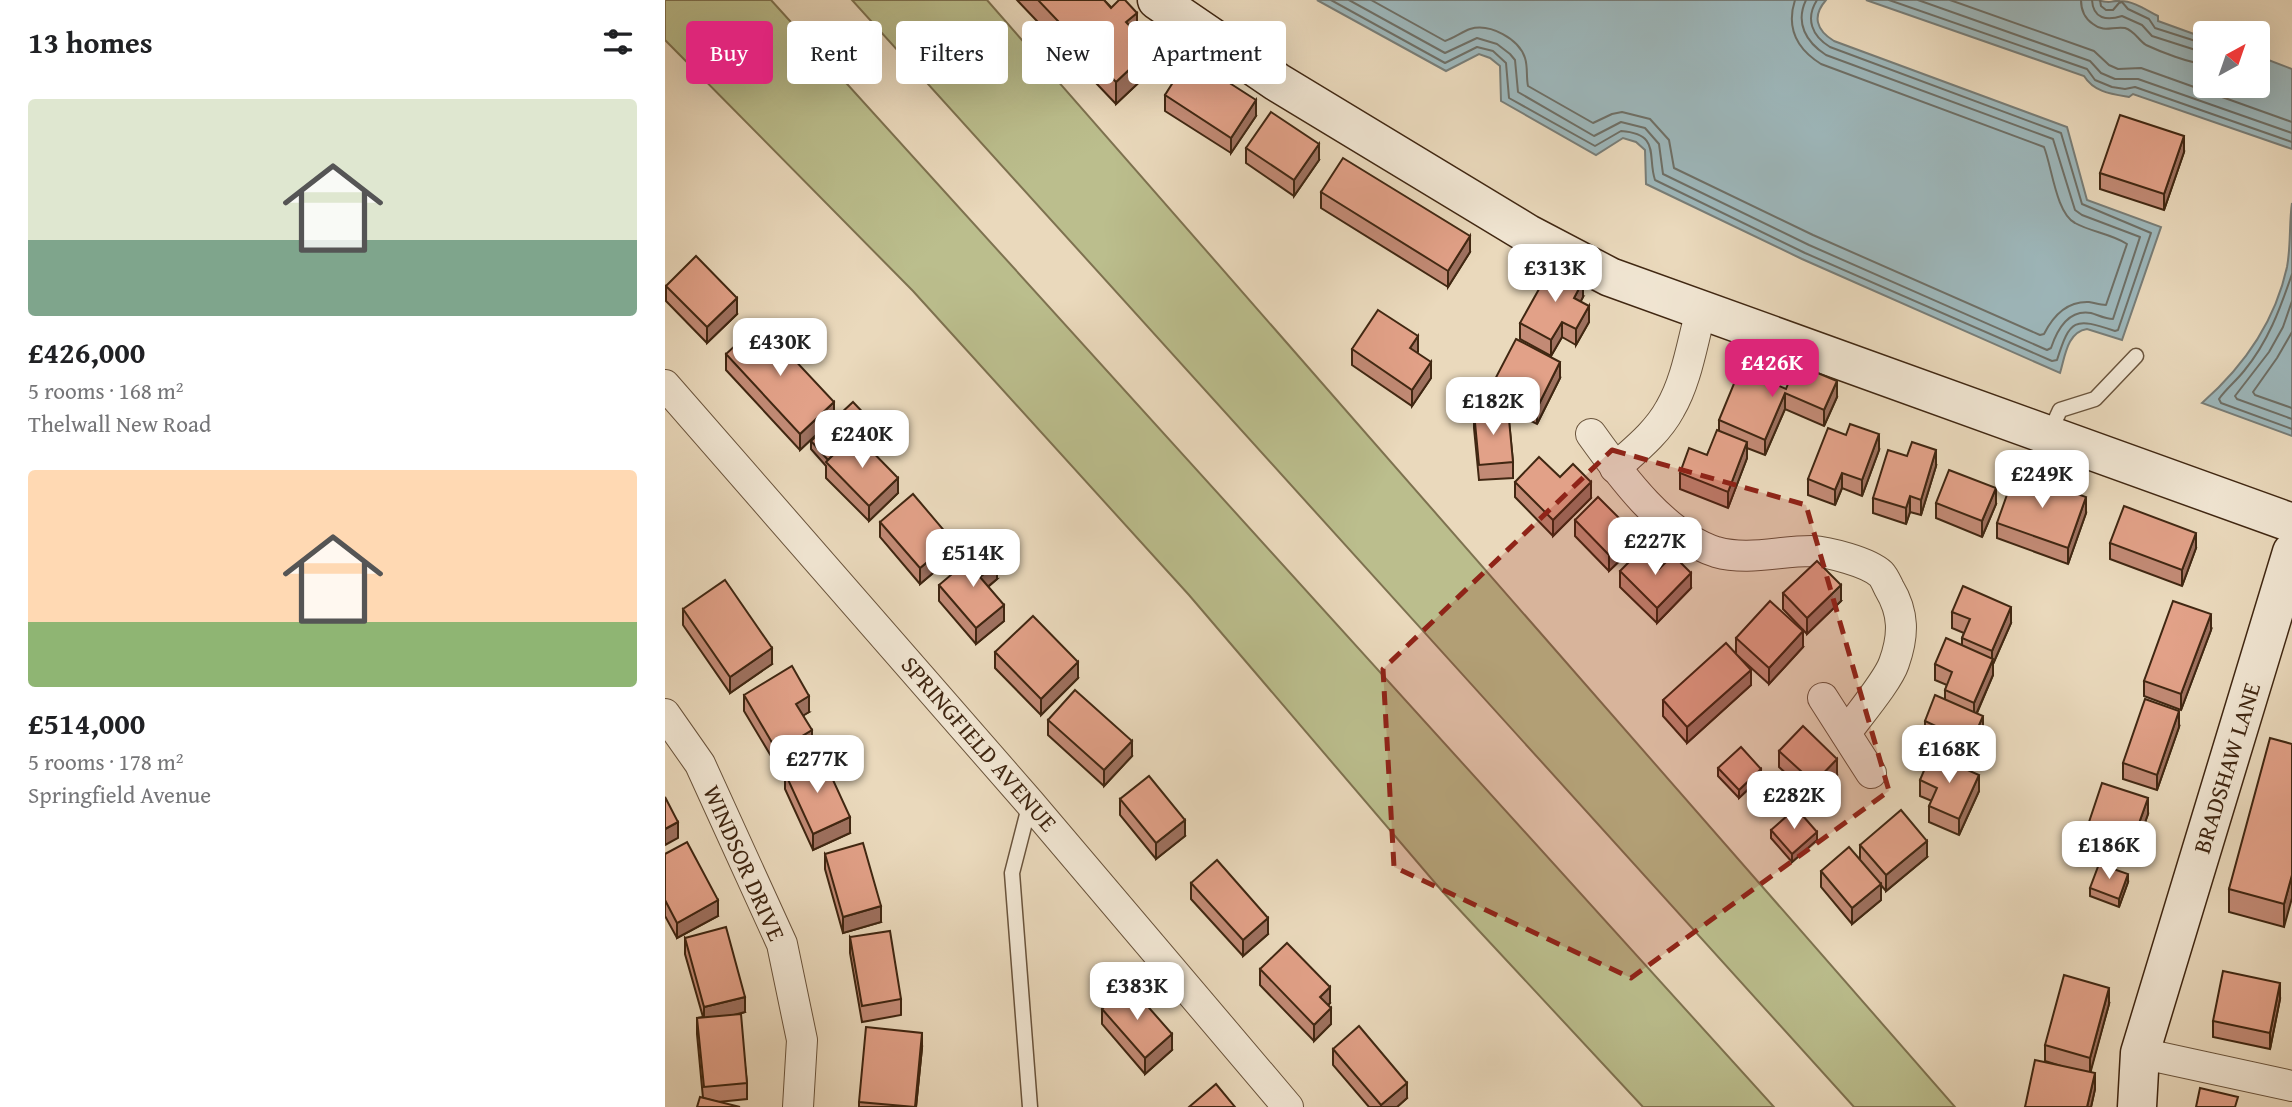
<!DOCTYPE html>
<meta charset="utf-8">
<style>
:root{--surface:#fff;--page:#f2f2f2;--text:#202124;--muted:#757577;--accent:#db2777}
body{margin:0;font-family:"Gentium Book Plus",serif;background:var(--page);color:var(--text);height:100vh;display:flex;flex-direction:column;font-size:26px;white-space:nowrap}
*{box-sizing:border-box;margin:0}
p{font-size:23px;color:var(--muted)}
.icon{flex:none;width:38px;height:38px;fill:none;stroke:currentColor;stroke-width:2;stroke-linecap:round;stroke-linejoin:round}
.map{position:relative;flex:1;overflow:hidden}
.sheet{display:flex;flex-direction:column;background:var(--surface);width:665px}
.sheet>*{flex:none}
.banner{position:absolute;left:21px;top:21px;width:665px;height:63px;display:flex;gap:14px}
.needle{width:46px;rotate:40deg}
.controls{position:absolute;left:1528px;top:21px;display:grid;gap:14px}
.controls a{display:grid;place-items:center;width:77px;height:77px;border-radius:7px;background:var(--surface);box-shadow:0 7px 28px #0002;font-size:35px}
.price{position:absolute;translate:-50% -60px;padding:0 16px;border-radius:14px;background:#fff;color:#222;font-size:23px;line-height:46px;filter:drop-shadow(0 2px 4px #0008)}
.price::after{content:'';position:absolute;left:50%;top:42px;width:21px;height:16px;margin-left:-10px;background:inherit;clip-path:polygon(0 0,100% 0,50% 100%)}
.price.current{background:var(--accent);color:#fff}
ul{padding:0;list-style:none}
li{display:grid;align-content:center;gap:14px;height:371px;padding:0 28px}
li span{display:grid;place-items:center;height:217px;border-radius:7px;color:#555}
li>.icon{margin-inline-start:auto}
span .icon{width:126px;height:126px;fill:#fffc;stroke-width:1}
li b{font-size:30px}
h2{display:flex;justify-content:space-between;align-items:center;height:84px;padding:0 28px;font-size:30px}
.chip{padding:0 24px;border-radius:7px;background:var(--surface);box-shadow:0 7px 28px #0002;font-size:24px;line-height:63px}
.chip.current{background:var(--accent);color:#fff}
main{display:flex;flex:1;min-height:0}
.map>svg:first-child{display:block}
.green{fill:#bbbe8d;stroke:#7e7250;stroke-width:2}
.water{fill:#9db7bb;stroke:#787d77;stroke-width:2}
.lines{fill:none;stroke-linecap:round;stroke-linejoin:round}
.shore{stroke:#6e6f66;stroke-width:2}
.lane-casing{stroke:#6a543c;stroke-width:17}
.street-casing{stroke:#6a543c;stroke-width:32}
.secondary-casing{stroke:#402712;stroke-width:41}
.lane{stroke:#f1e6d3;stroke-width:14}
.street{stroke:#f1e6d3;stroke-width:30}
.secondary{stroke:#f1e6d3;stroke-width:38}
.wall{fill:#c28a75;stroke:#402712;stroke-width:2}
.shaded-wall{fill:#9e715f;stroke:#402712;stroke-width:2}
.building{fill:#e2a188;stroke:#402712;stroke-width:2}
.marked{fill:#8f2418;fill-opacity:0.2;stroke:#8f2418;stroke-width:5;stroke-dasharray:14 9;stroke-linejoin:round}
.labels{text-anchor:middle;stroke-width:6;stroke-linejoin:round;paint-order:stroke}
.street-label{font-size:24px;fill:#402712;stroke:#f1e6d3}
</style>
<main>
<section class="sheet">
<h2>13 homes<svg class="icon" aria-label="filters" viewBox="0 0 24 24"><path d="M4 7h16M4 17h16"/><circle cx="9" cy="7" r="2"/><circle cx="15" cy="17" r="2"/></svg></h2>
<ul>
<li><span style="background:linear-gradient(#dfe7d0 65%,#7fa58c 0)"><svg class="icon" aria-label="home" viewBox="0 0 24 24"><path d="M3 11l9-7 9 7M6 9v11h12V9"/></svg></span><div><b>£426,000</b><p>5 rooms · 168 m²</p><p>Thelwall New Road</p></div></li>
<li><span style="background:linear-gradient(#ffd9b3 70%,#8fb573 0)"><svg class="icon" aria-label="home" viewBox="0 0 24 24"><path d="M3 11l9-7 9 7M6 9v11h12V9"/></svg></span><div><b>£514,000</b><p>5 rooms · 178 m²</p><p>Springfield Avenue</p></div></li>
</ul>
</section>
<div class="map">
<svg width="1627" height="1107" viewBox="0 0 1627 1107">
<rect width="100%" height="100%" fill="#ead9bc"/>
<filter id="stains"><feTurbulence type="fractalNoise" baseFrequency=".00286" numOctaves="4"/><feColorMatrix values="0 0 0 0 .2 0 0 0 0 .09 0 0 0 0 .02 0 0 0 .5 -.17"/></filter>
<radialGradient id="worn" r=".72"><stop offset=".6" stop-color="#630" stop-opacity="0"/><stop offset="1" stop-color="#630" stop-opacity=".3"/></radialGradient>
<g class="green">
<polygon points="0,0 106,0 1109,1107 978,1107 777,891 524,595 248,291 0,40"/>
<polygon points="187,0 322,0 1290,1107 1189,1107"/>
</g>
<g class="water">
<path d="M652,0H1161C1147,16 1151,30 1169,41L1402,127L1422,200L1496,227L1457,340L1422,329C1402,332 1400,357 1395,373L1137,259L981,184L980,150L971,142L958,138L931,155L836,101L835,66L825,58L814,54L781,71Z"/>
<path d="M1201,0H1433C1448,5 1444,0 1455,1C1469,1 1481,10 1493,16V21L1540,38V86H1592L1593,56L1627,69V149L1468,94L1464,97C1446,94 1429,92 1419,76Z"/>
<path d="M1627,203V436L1537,403C1578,367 1610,322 1622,267C1626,246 1624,223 1627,203Z"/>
</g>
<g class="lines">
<g class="shore">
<path d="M666,0L780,63L812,47L828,51L841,63L844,98L930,146L956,131C996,134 982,156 990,180L1140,253L1387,361L1392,360C1405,319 1409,317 1450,331L1453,330L1486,233L1417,204L1396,133L1165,47C1147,36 1140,19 1152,0"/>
<path d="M684,0L780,53L812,38L832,44L845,54L850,60L853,92L929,136L956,122L980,128L994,144L998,174L1144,245L1382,350L1386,348C1392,330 1403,309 1426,313C1433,315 1440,319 1448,319L1475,237L1417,215L1410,210L1388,139L1161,55C1141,42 1130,23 1141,0"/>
<path d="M706,0L780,41C789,38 797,32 805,29C825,23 854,39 860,58C863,67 861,77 863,86L928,123L947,114L957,112L985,119L1004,140L1009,168L1148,235L1375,335L1379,334C1388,316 1402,301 1424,302C1430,303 1435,305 1441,305L1462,244C1447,234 1426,232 1410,223C1391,213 1387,167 1379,147L1156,64C1132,49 1121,28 1130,0"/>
<polyline points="1224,0 1422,69 1430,80 1447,87 1460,89 1470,87 1627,142"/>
<polyline points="1253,0 1425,61 1436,73 1450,79 1473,79 1627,133"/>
<polyline points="1285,0 1429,51 1444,65 1453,69 1476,68 1627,122"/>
<path d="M1416,0C1416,10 1419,18 1428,24C1439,33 1448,26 1460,28C1470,31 1473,40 1481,45C1496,52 1524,63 1540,64"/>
<path d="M1427,0C1428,19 1442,21 1457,16L1477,25L1487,36L1540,53"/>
<polyline points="1435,0 1436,6 1441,10 1448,10 1454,3 1457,2 1463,9 1484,19 1490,28 1540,44"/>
<path d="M1627,274C1615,309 1603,342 1579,371C1571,381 1560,390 1554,399L1556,403L1627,429"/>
<polyline points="1627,301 1618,327 1604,352 1570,396 1572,399 1627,419"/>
<polyline points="1627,332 1612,358 1588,392 1590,395 1627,408"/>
</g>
<g class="lane-casing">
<g id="lane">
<polyline points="1384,434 1395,410 1430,399 1471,356"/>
<polyline points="365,803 347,873 365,1107"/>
</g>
</g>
<g class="street-casing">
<g id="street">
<polyline points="0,385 365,803 623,1107"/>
<path d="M926,434C956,476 1000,536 1051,552C1083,561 1114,551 1146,551C1164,552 1203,562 1216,574C1219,577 1222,584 1224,588C1239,613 1239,635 1229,663C1223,681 1193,716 1181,733"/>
<path d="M950,468C970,450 992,433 1005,409C1022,380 1027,343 1036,311"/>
<polyline points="1158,698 1206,773"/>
<polyline points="0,714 35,764 117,944 137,1040 133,1107"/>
<polyline points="1475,1053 1627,1086"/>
</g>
</g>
<g class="secondary-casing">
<g id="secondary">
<polyline points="492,0 612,82 863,234 945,277 1627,523"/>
<polyline points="1472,1107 1475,1053 1627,552"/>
</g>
</g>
<use href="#lane" class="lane"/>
<use href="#street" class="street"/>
<use href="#secondary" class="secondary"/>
</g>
<g class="wall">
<polygon points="352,0 439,0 472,33 486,71 451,104"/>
<polygon points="500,95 591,116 566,153 500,111"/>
<polygon points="581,148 654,160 629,196 581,163"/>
<polygon points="1519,152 1499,210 1435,189 1435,173"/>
<polygon points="656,192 805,252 783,287 656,208"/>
<polygon points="1,286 72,314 42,343 1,301"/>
<polygon points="918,297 915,302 924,322 911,345 897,337 886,356 855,339 855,323"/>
<polygon points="687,349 752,353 766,378 747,406 687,365"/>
<polygon points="61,354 169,418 135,450 61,370"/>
<polygon points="895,378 872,424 843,410 848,462 848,478 814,480 809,428 809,412 843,409 827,401 827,385"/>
<polygon points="1121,389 1172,397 1159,426 1120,409 1100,455 1082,448 1082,458 1063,508 1015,489 1015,473 1042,455 1054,431 1054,420"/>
<polygon points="206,429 195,439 233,493 204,521 161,478 161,466 146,449 146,441"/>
<polygon points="1214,450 1197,496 1177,488 1170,505 1143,495 1143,479"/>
<polygon points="1271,466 1256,515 1245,512 1241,524 1208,513 1208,498"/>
<polygon points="895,477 926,498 888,536 850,497 850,482"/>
<polygon points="1271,503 1331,504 1317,537 1271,518"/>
<polygon points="1421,513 1403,564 1332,538 1332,523"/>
<polygon points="910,520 968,548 944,571 910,536"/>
<polygon points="215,522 288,556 255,584 215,537"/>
<polygon points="1445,543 1531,548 1517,586 1445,559"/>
<polygon points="994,569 1026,588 992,623 955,587 955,571"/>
<polygon points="332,579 323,587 339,621 311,644 274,601 274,585"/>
<polygon points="1118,593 1176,601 1142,634 1118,609"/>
<polygon points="18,609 107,664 65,693 18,625"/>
<polygon points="1287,612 1346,623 1328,664 1328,675 1312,713 1318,732 1302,770 1314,791 1294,835 1264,822 1264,806 1267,801 1255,796 1255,780 1269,756 1269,747 1271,742 1260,737 1260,721 1280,699 1280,690 1282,685 1270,680 1270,664 1297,645 1297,638 1299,633 1287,628"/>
<polygon points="1546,630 1516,710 1479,696 1479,681"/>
<polygon points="1071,638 1138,647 1104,684 1073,656 1086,685 1022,743 998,716 998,700 1071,654"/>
<polygon points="330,652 413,678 376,715 330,668"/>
<polygon points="79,695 144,712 138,715 147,746 112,766 79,711"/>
<polygon points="383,720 467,756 439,786 383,735"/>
<polygon points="1514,727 1492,790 1458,779 1458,763"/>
<polygon points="1627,744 1619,927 1564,912 1564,889"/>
<polygon points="1114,751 1172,775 1149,799 1114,767"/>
<polygon points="1053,768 1096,777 1074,798 1053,776"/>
<polygon points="120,773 185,833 148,850 120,789"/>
<polygon points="455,799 520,836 491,859 455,815"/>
<polygon points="1483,814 1468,856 1423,841 1423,825"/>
<polygon points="1106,830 1152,840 1127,862 1106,838"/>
<polygon points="1195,845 1262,857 1221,891 1216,885 1216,900 1187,924 1156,887 1156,871 1195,860"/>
<polygon points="0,854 53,916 12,938 0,916"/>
<polygon points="160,854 216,922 178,933 160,869"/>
<polygon points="1463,882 1454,907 1425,896 1425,888"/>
<polygon points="526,883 603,934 578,956 526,899"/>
<polygon points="185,937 236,999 236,1015 197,1022 185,953"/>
<polygon points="20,938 80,1012 74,1014 82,1083 82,1099 53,1102 38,1098 32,1034 32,1018 38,1017 20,954"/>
<polygon points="595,969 665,1003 663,1005 666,1024 649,1041 595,985"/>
<polygon points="1615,999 1605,1049 1548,1037 1548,1021"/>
<polygon points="1444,1004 1425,1072 1430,1089 1426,1107 1360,1107 1396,1066 1380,1061 1380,1045"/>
<polygon points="437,1009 507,1050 480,1074 437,1024"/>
<polygon points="257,1048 251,1107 194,1107 194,1102"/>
<polygon points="668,1049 742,1098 732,1107 704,1107 668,1065"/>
</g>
<g class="shaded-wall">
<polygon points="472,13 472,35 461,22"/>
<polygon points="486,49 486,71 451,104 451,82"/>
<polygon points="591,100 591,116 566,153 566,138"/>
<polygon points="1519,136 1519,152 1499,210 1499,194"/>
<polygon points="654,144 654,160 629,196 629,180"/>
<polygon points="805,236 805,252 783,287 783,271"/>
<polygon points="918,281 918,297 909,314 909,298"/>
<polygon points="72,298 72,314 42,343 42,327"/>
<polygon points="924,306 924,322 911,345 911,329"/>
<polygon points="897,322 897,337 886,356 886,340"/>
<polygon points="753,336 753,352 745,364 745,348"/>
<polygon points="766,362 766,378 747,406 747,390"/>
<polygon points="895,362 895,378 872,424 872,408"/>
<polygon points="1172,381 1172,397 1159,426 1159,410"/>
<polygon points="1120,393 1120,409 1100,455 1100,440"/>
<polygon points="169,402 169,418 135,450 135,434"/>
<polygon points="206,421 206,429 166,466 164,460"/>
<polygon points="1214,434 1214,450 1197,496 1197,480"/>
<polygon points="1082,442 1082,458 1063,508 1063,492"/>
<polygon points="1271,450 1271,466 1256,515 1256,500"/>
<polygon points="1177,473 1177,488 1170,505 1170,490"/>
<polygon points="233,478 233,493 204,521 204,506"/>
<polygon points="926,482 926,498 888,536 888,520"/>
<polygon points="1331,488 1331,504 1317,537 1317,521"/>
<polygon points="1245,496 1245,512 1241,524 1241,508"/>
<polygon points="1421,497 1421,513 1403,564 1403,548"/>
<polygon points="968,532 968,548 944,571 944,555"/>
<polygon points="1531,533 1531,548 1517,586 1517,570"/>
<polygon points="288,541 288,556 255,584 255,568"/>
<polygon points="332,563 332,579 315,593 315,577"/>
<polygon points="1026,573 1026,588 992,623 992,608"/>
<polygon points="1176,585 1176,601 1142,634 1142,618"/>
<polygon points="339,605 339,621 311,644 311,628"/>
<polygon points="1346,607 1346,623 1328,664 1328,675 1309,719 1309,703 1327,662 1327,651"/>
<polygon points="1546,614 1546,630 1516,710 1516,694"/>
<polygon points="1138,631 1138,647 1104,684 1104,668"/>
<polygon points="107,648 107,664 65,693 65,677"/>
<polygon points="413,662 413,678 376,715 376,699"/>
<polygon points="1086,670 1086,685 1022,743 1022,727"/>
<polygon points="144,696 144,712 131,720 131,704"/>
<polygon points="1514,711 1514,727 1492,790 1492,775"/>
<polygon points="1318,716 1318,732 1299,776 1299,760"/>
<polygon points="147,730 147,746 112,766 112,751"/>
<polygon points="467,741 467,756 439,786 439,770"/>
<polygon points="1172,759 1172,775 1149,799 1149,783"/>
<polygon points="1096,769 1096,777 1074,798 1074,790"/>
<polygon points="1314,775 1314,791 1294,835 1294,819"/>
<polygon points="1483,798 1483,814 1468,856 1468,840"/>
<polygon points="185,817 185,833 148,850 148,834"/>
<polygon points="520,820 520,836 491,859 491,843"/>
<polygon points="13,822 13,838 0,845 0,829"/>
<polygon points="1152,832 1152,840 1127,862 1127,854"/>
<polygon points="1262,841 1262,857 1221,891 1221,875"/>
<polygon points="1463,874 1463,882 1454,907 1454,899"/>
<polygon points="1627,875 1627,898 1619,927 1619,904"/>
<polygon points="1216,884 1216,900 1187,924 1187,908"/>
<polygon points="53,900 53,916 12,938 12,923"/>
<polygon points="216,906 216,922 178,933 178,917"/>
<polygon points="603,918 603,934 578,956 578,940"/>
<polygon points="1615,983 1615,999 1605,1049 1605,1033"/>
<polygon points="665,987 665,1003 655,1013 655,997"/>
<polygon points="1444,988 1444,1004 1425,1074 1425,1058"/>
<polygon points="80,997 80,1012 39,1023 39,1007"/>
<polygon points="666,1008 666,1024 649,1041 649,1025"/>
<polygon points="257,1033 257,1048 251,1107 250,1107"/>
<polygon points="507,1034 507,1050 480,1074 480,1058"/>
<polygon points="1430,1073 1430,1089 1426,1107 1422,1107"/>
<polygon points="742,1083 742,1098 732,1107 716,1107 716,1105"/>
</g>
<g class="building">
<polygon points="373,0 439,0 446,8 454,0 460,0 472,13 461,22 486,49 451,82"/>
<polygon points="524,57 591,100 566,138 500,95"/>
<polygon points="606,112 654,144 629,180 581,148"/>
<polygon points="1455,115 1519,136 1499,194 1435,173"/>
<polygon points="678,158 805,236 783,271 656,192"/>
<polygon points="31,256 72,298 42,327 1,286"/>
<polygon points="888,264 918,281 909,298 924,306 911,329 897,322 886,340 855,323"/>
<polygon points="713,310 753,336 745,348 766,362 747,390 687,349"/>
<polygon points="95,323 169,402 135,434 61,354"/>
<polygon points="851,339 895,362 872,408 827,385"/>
<polygon points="1131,364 1172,381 1159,410 1120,393 1100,440 1054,420 1075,369 1121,389"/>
<polygon points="188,402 206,421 191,435 190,434 163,460 146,441"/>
<polygon points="843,409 848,462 814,465 809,412"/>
<polygon points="1185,424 1214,434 1197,480 1177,473 1170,490 1143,479 1163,428 1181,435"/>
<polygon points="1052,430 1082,442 1063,492 1015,473 1024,448 1042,455"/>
<polygon points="190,434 233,478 204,506 161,462"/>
<polygon points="1247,442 1271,450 1256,500 1245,496 1241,508 1208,498 1223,450 1242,456"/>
<polygon points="874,457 895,477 908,464 926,482 888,520 850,482"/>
<polygon points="1284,470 1331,488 1317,521 1271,503"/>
<polygon points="1350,472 1421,497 1403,548 1332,523"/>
<polygon points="248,494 288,541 255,568 215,522"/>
<polygon points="933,497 968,532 944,555 910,520"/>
<polygon points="1459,506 1531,533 1517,570 1445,543"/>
<polygon points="319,547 332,563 315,577 339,605 311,628 274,585"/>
<polygon points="975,551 994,569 1008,555 1026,573 992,608 955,571"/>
<polygon points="1152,561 1176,585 1142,618 1118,593"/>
<polygon points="60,580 107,648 65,677 18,609"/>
<polygon points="1298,586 1346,607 1327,651 1297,638 1305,619 1287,612"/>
<polygon points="1105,601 1138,631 1104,668 1071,638"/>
<polygon points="1508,601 1546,614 1516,694 1479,681"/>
<polygon points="368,616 413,662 376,699 330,652"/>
<polygon points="1281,638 1328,659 1309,703 1280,690 1287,672 1270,664"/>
<polygon points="1061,643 1086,670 1022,727 998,700"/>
<polygon points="127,666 144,696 131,704 147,730 112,751 79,695"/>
<polygon points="410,690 467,741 439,770 383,720"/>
<polygon points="1270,695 1318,716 1299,760 1269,747 1277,729 1260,721"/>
<polygon points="1480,699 1514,711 1492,775 1458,763"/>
<polygon points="1138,726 1172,759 1149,783 1114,751"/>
<polygon points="1605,738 1627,744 1627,875 1619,904 1564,889"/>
<polygon points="1076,747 1096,769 1074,790 1053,768"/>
<polygon points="1266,754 1314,775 1294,819 1264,806 1272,788 1255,780"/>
<polygon points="157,756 185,817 148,834 120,773"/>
<polygon points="484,776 520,820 491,843 455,799"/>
<polygon points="1437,783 1483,798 1468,840 1423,825"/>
<polygon points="0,797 13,822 0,829"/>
<polygon points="1131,808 1152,832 1127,854 1106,830"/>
<polygon points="1236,810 1262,841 1221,875 1195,845"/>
<polygon points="22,842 53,900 12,923 0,900 0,854"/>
<polygon points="198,843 216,906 178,917 160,854"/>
<polygon points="1184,847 1216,884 1187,908 1156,871"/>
<polygon points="552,860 603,918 578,940 526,883"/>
<polygon points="1434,864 1463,874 1454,899 1425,888"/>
<polygon points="61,927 80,997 39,1007 20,938"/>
<polygon points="225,931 236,999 197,1006 185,937"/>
<polygon points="622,943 665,987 655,997 666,1008 649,1025 595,969"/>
<polygon points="1558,971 1615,983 1605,1033 1548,1021"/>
<polygon points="1399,975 1444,988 1425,1058 1380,1045"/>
<polygon points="464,985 507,1034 480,1058 437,1009"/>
<polygon points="76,1014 82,1083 39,1087 32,1018"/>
<polygon points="694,1026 742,1083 716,1105 668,1049"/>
<polygon points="201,1027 257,1033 250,1107 194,1102"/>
<polygon points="1370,1060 1430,1073 1422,1107 1360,1107"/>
<polygon points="551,1084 570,1107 524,1107"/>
<polygon points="1535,1088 1573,1097 1570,1107 1531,1107"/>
<polygon points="35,1097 75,1107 32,1107"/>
</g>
<path class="marked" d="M947,450L1141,505L1224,791L966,978L729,867L718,669Z"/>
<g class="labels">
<g class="street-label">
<text transform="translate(314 744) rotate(49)" y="8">SPRINGFIELD AVENUE</text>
<text transform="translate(1562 768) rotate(-73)" y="8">BRADSHAW LANE</text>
<text transform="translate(79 863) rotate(66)" y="8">WINDSOR DRIVE</text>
</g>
</g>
<rect width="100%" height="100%" filter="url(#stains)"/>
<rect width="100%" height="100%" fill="url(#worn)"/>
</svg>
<div class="controls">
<a><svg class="needle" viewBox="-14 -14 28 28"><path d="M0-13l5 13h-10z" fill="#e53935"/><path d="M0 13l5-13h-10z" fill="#757577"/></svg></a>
</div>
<b class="price" style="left:890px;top:304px">£313K</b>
<b class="price" style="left:115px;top:378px">£430K</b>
<b class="price current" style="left:1107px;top:399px">£426K</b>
<b class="price" style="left:828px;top:437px">£182K</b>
<b class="price" style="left:197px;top:470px">£240K</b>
<b class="price" style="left:1377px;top:510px">£249K</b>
<b class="price" style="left:990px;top:577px">£227K</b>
<b class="price" style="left:308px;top:589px">£514K</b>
<b class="price" style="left:1284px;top:785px">£168K</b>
<b class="price" style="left:152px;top:795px">£277K</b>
<b class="price" style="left:1129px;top:831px">£282K</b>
<b class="price" style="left:1444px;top:881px">£186K</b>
<b class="price" style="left:472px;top:1022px">£383K</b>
<div class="banner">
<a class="chip current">Buy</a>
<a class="chip">Rent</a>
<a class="chip">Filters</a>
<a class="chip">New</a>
<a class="chip">Apartment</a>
</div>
</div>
</main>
